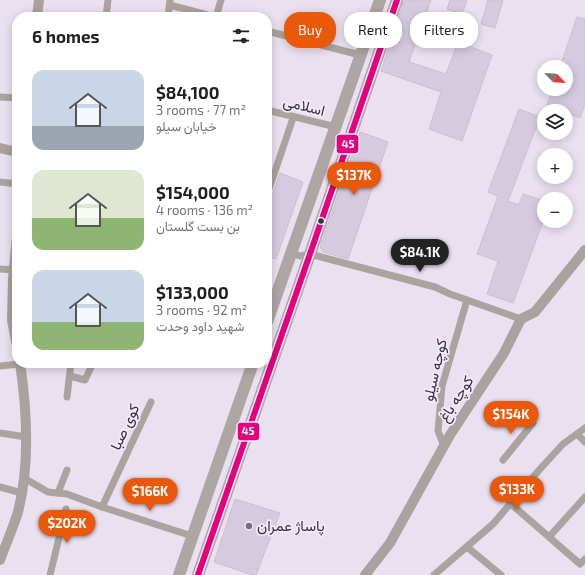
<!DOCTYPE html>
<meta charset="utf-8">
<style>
:root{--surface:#fff;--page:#f2f2f2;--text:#202124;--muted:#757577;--accent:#ea580c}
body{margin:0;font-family:"Exo 2",Vazirmatn,sans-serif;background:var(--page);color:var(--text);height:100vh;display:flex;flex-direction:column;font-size:15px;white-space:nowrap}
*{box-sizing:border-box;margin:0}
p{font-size:13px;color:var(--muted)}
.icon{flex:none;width:22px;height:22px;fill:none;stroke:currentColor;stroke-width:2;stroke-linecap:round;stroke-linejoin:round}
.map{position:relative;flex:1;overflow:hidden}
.panel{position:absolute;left:12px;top:12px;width:260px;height:356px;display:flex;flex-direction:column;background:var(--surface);border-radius:16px;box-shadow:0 2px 10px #0003}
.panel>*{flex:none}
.guide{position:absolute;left:284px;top:12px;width:241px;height:36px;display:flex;gap:8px}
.needle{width:26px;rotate:115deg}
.fabs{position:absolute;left:537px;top:60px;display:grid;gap:8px}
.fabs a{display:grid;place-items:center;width:36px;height:36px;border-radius:50%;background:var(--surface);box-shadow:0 2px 10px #0003;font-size:20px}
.price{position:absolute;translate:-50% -34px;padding:0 9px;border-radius:14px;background:var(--accent);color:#fff;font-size:13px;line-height:26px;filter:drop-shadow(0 1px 2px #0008)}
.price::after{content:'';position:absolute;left:50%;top:24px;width:12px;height:9px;margin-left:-6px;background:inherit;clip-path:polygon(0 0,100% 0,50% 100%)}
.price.current{background:#222;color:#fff}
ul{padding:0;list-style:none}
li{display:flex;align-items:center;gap:12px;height:100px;padding:0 20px}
li span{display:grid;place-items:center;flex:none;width:112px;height:80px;border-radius:12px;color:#555}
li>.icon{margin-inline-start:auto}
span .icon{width:48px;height:48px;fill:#fffc;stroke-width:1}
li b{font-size:17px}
h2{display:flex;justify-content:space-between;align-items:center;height:48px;padding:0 20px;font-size:17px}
.pill{padding:0 14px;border-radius:16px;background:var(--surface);box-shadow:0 2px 10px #0003;font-size:14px;line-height:36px}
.pill.current{background:var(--accent);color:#fff}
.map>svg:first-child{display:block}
.building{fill:#d6cadf;stroke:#c9c1ce}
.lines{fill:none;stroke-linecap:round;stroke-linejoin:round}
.street{stroke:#a9a49f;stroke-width:7}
.secondary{stroke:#a9a29e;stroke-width:10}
.primary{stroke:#aea5a5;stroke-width:12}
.bus-1-casing{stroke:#f3eafb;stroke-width:9}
.bus-1{stroke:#e5007d;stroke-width:6}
.bus-dot{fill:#39333e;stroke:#f3eafb;stroke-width:1.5}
.poi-dot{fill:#77707c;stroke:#f3eafb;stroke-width:1.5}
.labels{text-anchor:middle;stroke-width:3.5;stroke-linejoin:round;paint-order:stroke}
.street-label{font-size:15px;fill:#39333e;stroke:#f3eafb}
.poi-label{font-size:15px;fill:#39333e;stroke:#f3eafb;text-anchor:start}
.line-badge{stroke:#f3eafb;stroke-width:1.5}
.badge-label{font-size:11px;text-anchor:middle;font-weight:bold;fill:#fff}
</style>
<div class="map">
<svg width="585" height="575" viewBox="0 0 585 575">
<rect width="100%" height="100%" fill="#e9e0f0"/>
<g class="building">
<polygon points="404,0 431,0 409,62 446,74 458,42 492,55 462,141 429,129 441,92 381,71"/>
<polygon points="450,0 467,0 462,14 447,9"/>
<polygon points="488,0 503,0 495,28 481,24"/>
<polygon points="577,17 585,19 585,104 580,118 566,112 566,111 547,105 552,89 566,89 566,67 560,67"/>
<polygon points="519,109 540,117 508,201 519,205 523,194 544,201 544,219 513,303 487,294 498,261 477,254 498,196 488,192"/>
<polygon points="360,132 388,142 348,259 323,252 320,247"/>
<polygon points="280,173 303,182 276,259 267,256 267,211"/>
<polygon points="235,499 280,513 256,575 252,575 214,562"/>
</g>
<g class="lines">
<g class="street">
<polyline points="170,5 215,17"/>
<polyline points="106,17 108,0"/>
<polyline points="168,17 170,0"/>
<polyline points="216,17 221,0"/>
<polyline points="267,31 360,55"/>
<polyline points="0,97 17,98"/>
<polyline points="267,110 336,127"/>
<polyline points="0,182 17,184"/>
<polyline points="267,195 293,118"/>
<polyline points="291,253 300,256 310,254 435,287 450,294 521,319"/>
<polyline points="0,269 14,270"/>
<polyline points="0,366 20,364"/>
<polyline points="70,376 85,380 93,363"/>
<polyline points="67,397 71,363"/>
<polyline points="0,433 26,437"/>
<polyline points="577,434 585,442"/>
<polyline points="444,446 438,431 442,386 467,300"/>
<polyline points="503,460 533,423"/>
<polyline points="24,478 48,492 67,494 102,507 151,402"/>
<polyline points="0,487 22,493"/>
<polyline points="58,493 67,470"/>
<polyline points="510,503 580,564 585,559"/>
<polyline points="102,507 192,536"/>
<polyline points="549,537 585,497"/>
<polyline points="467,547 501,575"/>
<polyline points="50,575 66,509"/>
<polyline points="434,575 493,524 540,469 563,444 585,428"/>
</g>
<g class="secondary">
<polyline points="37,17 39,0"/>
<polyline points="0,148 17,152"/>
<polyline points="17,236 13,279 12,320 17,346"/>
<path d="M0,560C6,544 13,528 18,512C30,465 27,410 20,363"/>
<polyline points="365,575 390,543 450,435 504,353 521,319 535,312 585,250"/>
</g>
<g class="primary">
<polyline points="267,322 380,0"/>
<polyline points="179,575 253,363"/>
<polyline points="198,575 310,254 397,0"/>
</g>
<g class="bus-1-casing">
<polyline id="bus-1" points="198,575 310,254 397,0"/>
</g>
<use href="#bus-1" class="bus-1"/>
</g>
<circle class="bus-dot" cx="321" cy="221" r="3.5"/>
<circle class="poi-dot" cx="249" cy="526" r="4"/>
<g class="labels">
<g class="street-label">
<text transform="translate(304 106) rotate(14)" y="5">اسلامی</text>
<text transform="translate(435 370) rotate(-77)" y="5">کوچه سیلو</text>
<text transform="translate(456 399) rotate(-57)" y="5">کوچه باغ</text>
<text transform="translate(125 427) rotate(-65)" y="5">کوی صبا</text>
</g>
<g class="poi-label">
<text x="257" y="531">پاساژ عمران</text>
</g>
</g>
<g class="line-badge">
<rect x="336" y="134" width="23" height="20" rx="4" fill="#e5007d"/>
<rect x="237" y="422" width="23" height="19" rx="4" fill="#e5007d"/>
</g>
<g class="badge-label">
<text x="348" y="148">45</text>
<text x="248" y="435">45</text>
</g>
</svg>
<div class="fabs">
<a><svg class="needle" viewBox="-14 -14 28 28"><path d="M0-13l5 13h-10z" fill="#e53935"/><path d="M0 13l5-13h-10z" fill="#757577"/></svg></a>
<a><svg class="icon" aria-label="layers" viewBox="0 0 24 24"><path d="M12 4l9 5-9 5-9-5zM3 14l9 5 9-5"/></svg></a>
<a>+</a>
<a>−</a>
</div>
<b class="price" style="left:354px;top:196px">$137K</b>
<b class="price current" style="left:420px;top:273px">$84.1K</b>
<b class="price" style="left:511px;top:435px">$154K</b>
<b class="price" style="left:517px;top:510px">$133K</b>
<b class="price" style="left:150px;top:512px">$166K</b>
<b class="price" style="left:67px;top:544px">$202K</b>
<div class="guide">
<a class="pill current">Buy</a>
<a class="pill">Rent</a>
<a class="pill">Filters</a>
</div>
<section class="panel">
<h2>6 homes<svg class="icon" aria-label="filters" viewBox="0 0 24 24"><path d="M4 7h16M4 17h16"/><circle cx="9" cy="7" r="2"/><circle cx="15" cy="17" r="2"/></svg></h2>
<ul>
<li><span style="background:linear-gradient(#c9d6e8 70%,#9aa5b1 0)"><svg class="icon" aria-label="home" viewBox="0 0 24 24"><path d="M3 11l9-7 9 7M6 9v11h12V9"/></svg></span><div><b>$84,100</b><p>3 rooms · 77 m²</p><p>خیابان سیلو</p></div></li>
<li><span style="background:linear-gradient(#dfe7d0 60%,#8fb573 0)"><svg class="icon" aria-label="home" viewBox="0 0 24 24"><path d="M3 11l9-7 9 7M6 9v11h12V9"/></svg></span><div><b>$154,000</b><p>4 rooms · 136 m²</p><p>بن بست گلستان</p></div></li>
<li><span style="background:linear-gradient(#c9d6e8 65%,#8fb573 0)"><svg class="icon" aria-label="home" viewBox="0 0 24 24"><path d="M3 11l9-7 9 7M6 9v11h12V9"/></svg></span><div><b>$133,000</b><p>3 rooms · 92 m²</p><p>شهید داود وحدت</p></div></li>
</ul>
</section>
</div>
